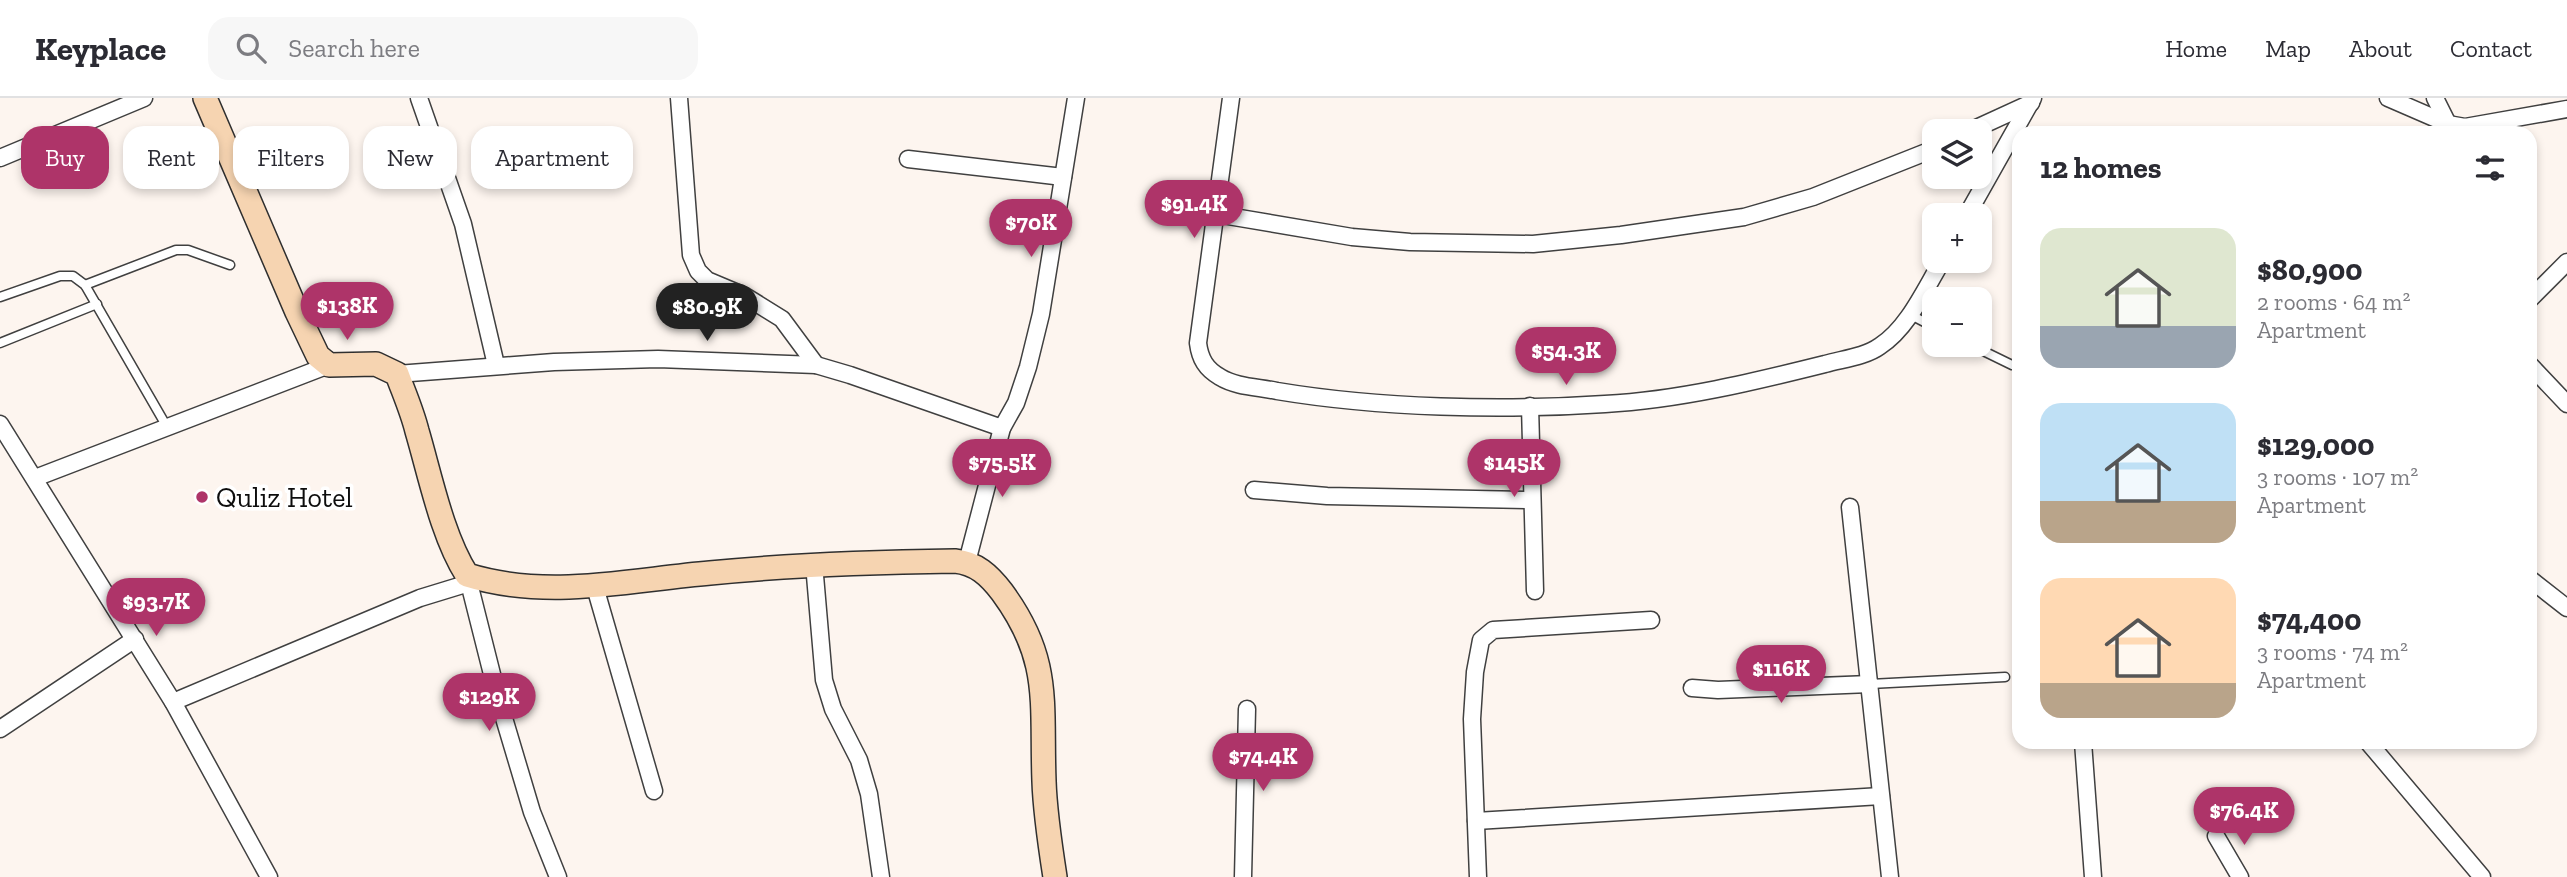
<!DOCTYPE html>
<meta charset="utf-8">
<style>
:root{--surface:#fff;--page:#f7f7f7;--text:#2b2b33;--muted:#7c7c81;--line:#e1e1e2;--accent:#ae3469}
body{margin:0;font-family:"Zilla Slab",serif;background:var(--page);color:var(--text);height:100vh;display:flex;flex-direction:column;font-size:26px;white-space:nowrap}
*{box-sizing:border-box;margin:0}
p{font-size:23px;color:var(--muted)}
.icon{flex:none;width:38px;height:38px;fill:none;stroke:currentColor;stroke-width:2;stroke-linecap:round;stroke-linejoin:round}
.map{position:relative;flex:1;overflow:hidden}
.side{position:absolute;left:2012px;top:28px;width:525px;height:623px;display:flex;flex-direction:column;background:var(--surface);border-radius:21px;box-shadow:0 4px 10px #0003}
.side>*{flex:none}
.top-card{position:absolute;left:21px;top:28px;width:665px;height:63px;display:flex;gap:14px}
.controls{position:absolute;left:1922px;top:21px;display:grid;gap:14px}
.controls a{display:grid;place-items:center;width:70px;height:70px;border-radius:14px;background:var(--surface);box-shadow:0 4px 10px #0003;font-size:35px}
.price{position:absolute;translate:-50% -60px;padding:0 16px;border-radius:24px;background:var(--accent);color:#fff;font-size:23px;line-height:46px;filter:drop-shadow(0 2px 4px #0008)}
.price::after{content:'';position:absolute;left:50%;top:42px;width:21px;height:16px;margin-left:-10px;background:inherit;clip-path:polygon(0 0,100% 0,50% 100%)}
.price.active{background:#222;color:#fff}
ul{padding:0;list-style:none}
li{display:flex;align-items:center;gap:21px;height:175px;padding:0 28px}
li span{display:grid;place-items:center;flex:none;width:196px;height:140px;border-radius:21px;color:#555}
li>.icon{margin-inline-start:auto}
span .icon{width:84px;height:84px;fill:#fffc;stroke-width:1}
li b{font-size:30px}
h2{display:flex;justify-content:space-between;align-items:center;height:84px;padding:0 28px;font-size:30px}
.tag{padding:0 24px;border-radius:21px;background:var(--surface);box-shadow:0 4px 10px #0003;font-size:24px;line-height:63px}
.tag.active{background:var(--accent);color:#fff}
header{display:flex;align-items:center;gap:42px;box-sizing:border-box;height:98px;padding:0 35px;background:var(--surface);border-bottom:2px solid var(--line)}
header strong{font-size:33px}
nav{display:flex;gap:38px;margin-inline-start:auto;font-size:24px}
.search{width:490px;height:63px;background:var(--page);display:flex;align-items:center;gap:18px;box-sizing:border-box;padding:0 24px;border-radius:21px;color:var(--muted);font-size:26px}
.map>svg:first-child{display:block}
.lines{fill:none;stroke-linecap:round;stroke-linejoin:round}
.lane-casing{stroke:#404040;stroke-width:11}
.street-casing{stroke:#404040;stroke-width:19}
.secondary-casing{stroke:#2f2f2f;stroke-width:26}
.lane{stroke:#fff;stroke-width:8}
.street{stroke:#fff;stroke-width:16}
.secondary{stroke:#f6d4b1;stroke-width:23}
.poi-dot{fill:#ae3469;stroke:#fff;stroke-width:2.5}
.labels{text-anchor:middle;stroke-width:7;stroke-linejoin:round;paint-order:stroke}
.poi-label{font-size:28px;fill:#0d0d0d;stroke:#fff;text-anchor:start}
</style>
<header>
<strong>Keyplace</strong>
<div class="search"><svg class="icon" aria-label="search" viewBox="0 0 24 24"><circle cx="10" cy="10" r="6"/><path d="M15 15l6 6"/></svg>Search here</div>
<nav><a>Home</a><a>Map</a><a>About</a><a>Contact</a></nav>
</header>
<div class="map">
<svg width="2567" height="779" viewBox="0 0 2567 779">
<rect width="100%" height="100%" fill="#fdf5ef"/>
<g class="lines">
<g class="lane-casing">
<g id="lane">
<polyline points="85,187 176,152 188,152 230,167"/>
<polyline points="0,199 60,178 73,178 85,187 167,329"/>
<polyline points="1911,217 1934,229"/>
<polyline points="0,245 97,206"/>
<polyline points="1971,247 2012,267"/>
<polyline points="1870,586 2005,579"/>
</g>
</g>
<g class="street-casing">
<g id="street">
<polyline points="419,0 463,126 496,267"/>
<polyline points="679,0 691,157 698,173 707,182 745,198 782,221 816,267"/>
<path d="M1231,0L1198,245C1200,261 1206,271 1220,279C1236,289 1259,289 1277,293C1379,310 1502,313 1605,306C1679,302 1753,284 1825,266C1842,261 1865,259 1880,248C1908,230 1925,191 1942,163"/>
<polyline points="2388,0 2448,26 2465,29 2567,11"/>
<polyline points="2435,0 2448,26"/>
<polyline points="1970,33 2031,5"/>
<polyline points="0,60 144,0"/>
<polyline points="908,61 1063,79"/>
<polyline points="1216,116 1352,139 1410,144 1533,146 1621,137 1744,119 1813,99 1934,51"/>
<polyline points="1967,117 2033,0"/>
<polyline points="2530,201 2567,164"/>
<polyline points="2530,267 2567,306"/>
<polyline points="397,276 554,264 658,261 816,267 850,277 1002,330"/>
<polyline points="1530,308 1535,493"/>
<polyline points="0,326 173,604 269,779"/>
<polyline points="35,380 329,267"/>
<polyline points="1254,392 1327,398 1532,402"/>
<polyline points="1850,409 1890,779"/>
<polyline points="967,464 1002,330 1016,305 1028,269 1041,216 1076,0"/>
<polyline points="814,466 824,582 833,611 859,662 869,696 881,779"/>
<polyline points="467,477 498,600 532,714 558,779"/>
<polyline points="2530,481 2567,510"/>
<polyline points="595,489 654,693"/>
<polyline points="1692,590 1718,592 1870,586"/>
<polyline points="173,604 420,500 469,485"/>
<polyline points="0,631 135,541"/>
<polyline points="2083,644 2093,779"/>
<polyline points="2368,644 2482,779"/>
<polyline points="1476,723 1881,698"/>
<polyline points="2216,738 2240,779"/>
<polyline points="1243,779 1247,611"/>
<polyline points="1478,779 1472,621 1475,574 1481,542 1493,532 1651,522"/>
</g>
</g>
<g class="secondary-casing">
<path id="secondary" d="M205,0L297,214L318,258L329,267L376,266L397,276C404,295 412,313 417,333C430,377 442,438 467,477C548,502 628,482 710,475C791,467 873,464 955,463C976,465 989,477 1002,494C1052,562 1041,604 1044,683C1045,715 1050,747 1055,779"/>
</g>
<use href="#lane" class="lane"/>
<use href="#street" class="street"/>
<use href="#secondary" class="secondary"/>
</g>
<circle class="poi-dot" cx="202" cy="399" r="7"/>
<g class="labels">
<g class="poi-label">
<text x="216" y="409">Quliz Hotel</text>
</g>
</g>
</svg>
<div class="controls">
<a><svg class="icon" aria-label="layers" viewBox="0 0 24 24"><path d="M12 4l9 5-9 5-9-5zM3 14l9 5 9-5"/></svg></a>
<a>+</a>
<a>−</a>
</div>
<b class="price" style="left:1194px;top:142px">$91.4K</b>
<b class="price" style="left:1031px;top:161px">$70K</b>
<b class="price" style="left:347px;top:244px">$138K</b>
<b class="price active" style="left:707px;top:245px">$80.9K</b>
<b class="price" style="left:1566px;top:289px">$54.3K</b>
<b class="price" style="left:1002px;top:401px">$75.5K</b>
<b class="price" style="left:1514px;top:401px">$145K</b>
<b class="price" style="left:156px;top:540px">$93.7K</b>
<b class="price" style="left:1781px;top:607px">$116K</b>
<b class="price" style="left:489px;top:635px">$129K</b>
<b class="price" style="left:1263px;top:695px">$74.4K</b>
<b class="price" style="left:2244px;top:749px">$76.4K</b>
<div class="top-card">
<a class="tag active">Buy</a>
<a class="tag">Rent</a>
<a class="tag">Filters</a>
<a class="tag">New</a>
<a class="tag">Apartment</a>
</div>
<section class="side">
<h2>12 homes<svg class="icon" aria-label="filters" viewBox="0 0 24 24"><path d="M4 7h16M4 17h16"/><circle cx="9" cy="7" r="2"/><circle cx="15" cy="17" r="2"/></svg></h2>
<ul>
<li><span style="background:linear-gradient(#dfe7d0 70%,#9aa5b1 0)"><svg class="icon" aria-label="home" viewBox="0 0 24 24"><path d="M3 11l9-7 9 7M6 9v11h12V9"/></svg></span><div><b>$80,900</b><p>2 rooms · 64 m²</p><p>Apartment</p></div></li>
<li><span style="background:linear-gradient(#bfe0f5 70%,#b9a48a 0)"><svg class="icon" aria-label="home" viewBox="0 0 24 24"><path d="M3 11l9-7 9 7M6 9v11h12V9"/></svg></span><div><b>$129,000</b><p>3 rooms · 107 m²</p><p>Apartment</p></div></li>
<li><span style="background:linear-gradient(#ffd9b3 75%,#b9a48a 0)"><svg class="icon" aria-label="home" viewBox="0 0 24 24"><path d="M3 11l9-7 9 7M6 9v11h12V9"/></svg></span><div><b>$74,400</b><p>3 rooms · 74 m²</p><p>Apartment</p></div></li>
</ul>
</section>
</div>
